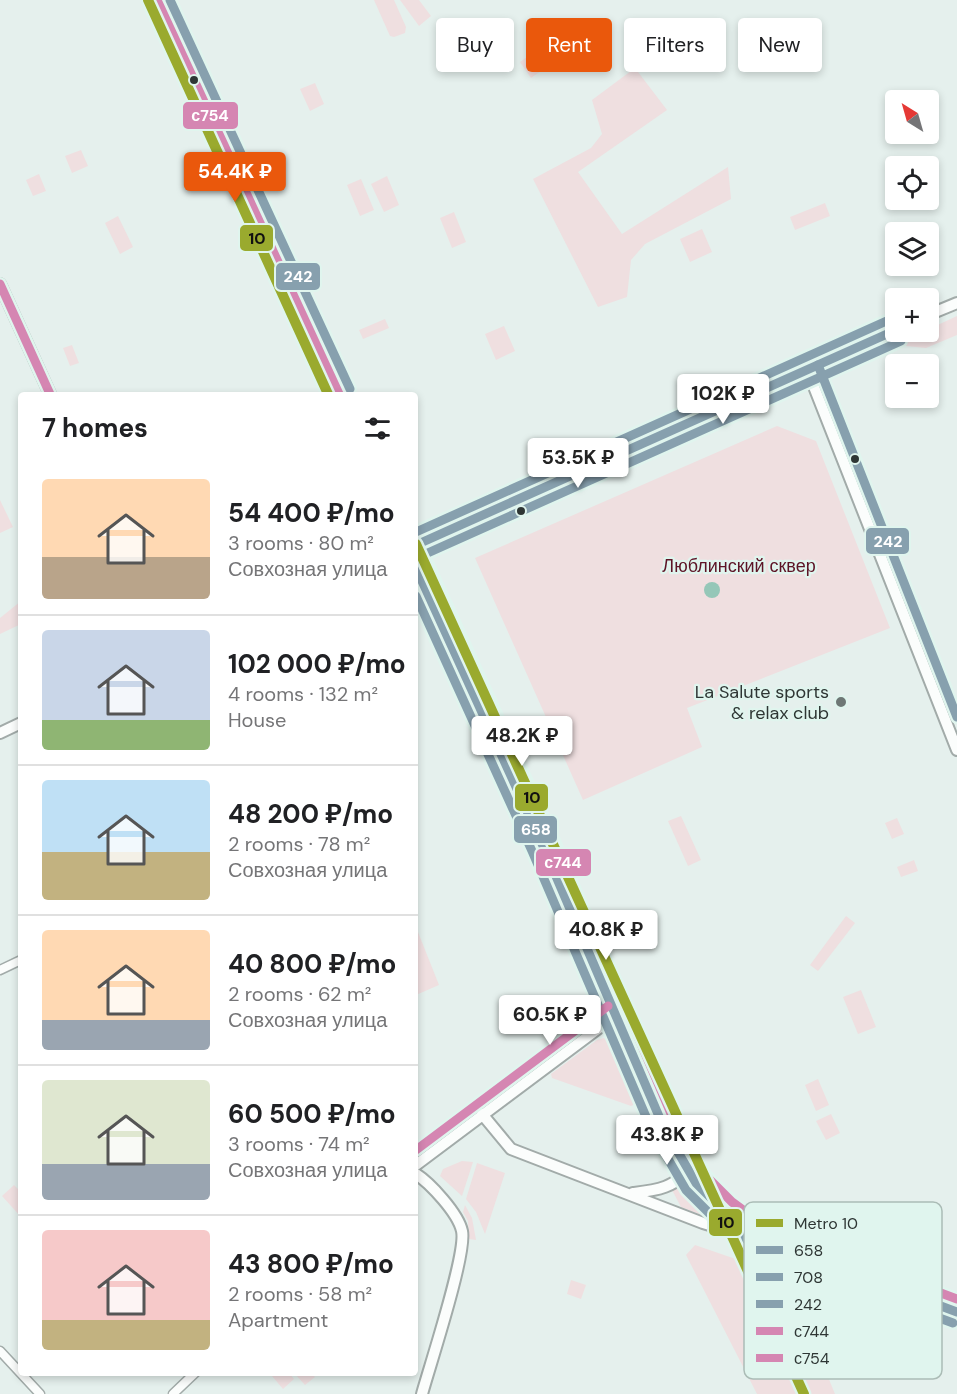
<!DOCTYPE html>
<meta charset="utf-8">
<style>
:root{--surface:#fff;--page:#f2f2f2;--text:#202124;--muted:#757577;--line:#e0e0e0;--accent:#ea580c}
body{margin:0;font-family:"DM Sans",sans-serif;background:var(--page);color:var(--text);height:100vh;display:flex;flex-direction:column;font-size:22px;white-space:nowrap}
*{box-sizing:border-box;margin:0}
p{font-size:20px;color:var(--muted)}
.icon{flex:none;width:33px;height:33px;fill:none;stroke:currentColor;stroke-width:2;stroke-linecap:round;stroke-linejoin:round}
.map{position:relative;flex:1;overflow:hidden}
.drawer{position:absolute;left:18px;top:392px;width:400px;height:984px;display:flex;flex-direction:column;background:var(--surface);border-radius:6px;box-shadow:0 3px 9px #0003}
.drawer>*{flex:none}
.banner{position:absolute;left:436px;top:18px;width:430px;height:54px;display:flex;gap:12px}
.needle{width:39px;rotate:323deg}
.tools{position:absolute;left:885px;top:90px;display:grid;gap:12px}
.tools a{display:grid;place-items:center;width:54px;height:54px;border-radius:6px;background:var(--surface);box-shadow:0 3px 9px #0003;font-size:30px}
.price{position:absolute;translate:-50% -51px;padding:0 14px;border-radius:6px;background:#fff;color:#222;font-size:20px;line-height:39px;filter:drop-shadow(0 2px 3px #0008)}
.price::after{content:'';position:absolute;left:50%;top:36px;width:18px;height:14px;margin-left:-9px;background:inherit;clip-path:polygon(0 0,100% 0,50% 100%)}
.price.selected{background:var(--accent);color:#fff}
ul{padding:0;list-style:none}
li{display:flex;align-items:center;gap:18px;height:150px;padding:0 24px}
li+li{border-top:2px solid var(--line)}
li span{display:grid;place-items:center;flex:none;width:168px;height:120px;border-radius:6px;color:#555}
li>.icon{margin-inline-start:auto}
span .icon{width:72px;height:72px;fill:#fffc;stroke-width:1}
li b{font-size:26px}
h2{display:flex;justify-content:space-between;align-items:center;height:72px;padding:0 24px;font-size:26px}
.tag{padding:0 21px;border-radius:6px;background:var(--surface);box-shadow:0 3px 9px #0003;font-size:21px;line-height:54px}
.tag.selected{background:var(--accent);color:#fff}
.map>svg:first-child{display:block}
.green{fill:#efdfe0}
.water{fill:#95c7b8}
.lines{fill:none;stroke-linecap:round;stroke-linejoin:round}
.minor-casing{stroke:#a2aba9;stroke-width:11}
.tertiary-casing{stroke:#a2aba9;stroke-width:14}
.minor{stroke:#fbfdfc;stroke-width:8}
.tertiary{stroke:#fbfdfc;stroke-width:10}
.bus-1-casing{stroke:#e0f5ee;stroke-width:14}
.bus-2-casing{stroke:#e0f5ee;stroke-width:14}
.bus-3-casing{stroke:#e0f5ee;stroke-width:14}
.bus-4-casing{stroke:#e0f5ee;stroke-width:14}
.bus-5-casing{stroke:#e0f5ee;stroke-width:14}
.bus-1{stroke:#87a0ae;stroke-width:9}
.bus-2{stroke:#87a0ae;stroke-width:9}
.bus-3{stroke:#87a0ae;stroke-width:9}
.bus-4{stroke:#d586b2;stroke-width:9}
.bus-5{stroke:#d586b2;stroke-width:9}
.metro-1-casing{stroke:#e0f5ee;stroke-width:15}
.metro-1{stroke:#9aaa2e;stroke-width:10}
.bus-dot{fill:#2e3634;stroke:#e0f5ee;stroke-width:2}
.poi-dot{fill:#6e7775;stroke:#e0f5ee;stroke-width:2}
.labels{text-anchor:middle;stroke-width:4.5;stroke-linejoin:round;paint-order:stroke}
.park-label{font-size:18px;fill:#5d1426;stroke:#e0f5ee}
.poi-label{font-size:18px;fill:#2e3634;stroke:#e0f5ee;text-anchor:end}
.key{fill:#e0f5ee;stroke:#abbcb6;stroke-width:1.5}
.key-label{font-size:16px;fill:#2e3634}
.line-badge{stroke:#e0f5ee;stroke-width:2}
.badge-label{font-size:16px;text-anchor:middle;font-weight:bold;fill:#fff}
.pale-badge-label{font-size:16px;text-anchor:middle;font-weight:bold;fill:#111}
</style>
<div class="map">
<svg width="957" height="1394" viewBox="0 0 957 1394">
<rect width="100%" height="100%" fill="#e5f0ed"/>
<g class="green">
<polygon points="374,0 394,0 406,27 405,33 394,37 390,36"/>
<polygon points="400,0 419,0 431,16 419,26"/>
<polygon points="721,30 726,37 710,60 698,43 705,36"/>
<polygon points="544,45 555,61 531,78 520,62"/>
<polygon points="635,68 667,110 578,172 622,234 728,167 731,199 645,244 631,260 627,297 598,307 533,179 591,148 602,134 592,100"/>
<polygon points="315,83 324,104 310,111 300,89"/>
<polygon points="81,150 88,166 72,173 65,156"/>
<polygon points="39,174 46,191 33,196 26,180"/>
<polygon points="387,176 399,205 384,212 371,184"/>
<polygon points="361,179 374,210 360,216 347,185"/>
<polygon points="825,203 830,216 795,230 790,217"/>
<polygon points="454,212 466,242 452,248 440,218"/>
<polygon points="118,216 133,247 120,254 105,223"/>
<polygon points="702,229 712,252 690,262 680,239"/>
<polygon points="957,316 957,335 926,348 906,346 904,340 928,332 929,329"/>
<polygon points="385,319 389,328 363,339 359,330"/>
<polygon points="504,326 515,351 496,360 485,334"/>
<polygon points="72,345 79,363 70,366 63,348"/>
<polygon points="929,373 937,395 904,407 901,398 928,398"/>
<polygon points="777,426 816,441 890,628 687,708 702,747 583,800 475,558"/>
<polygon points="0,500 13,527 0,533"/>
<polygon points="21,601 21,624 0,634 0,618"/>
<polygon points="681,816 701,860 688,866 668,821"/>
<polygon points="897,818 904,834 892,839 885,823"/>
<polygon points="914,860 918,871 901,877 897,867"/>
<polygon points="846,916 855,923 818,971 810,965"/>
<polygon points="416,931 418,932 439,985 416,995"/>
<polygon points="861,990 876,1027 858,1034 843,997"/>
<polygon points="604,1038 618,1049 642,1101 631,1106 552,1078 551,1074 597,1040"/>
<polygon points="818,1079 829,1105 816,1111 805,1085"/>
<polygon points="831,1114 840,1133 826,1140 816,1121"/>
<polygon points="462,1161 473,1162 462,1196 440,1176 443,1169"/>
<polygon points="477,1163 505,1173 485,1234 476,1212 466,1199"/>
<polygon points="14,1185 21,1192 21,1217 2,1196"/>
<polygon points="679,1185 684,1185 714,1220 681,1207 671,1188"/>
<polygon points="465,1205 472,1218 476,1240 469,1239 468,1221 463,1212"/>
<polygon points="695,1245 794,1279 819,1355 835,1394 757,1394 686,1255"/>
<polygon points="571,1280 586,1285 581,1299 567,1294"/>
<polygon points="277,1373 289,1373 294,1379 283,1389 272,1376"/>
<polygon points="294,1373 311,1373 315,1377 305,1385"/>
</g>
<circle class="water" cx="712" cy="590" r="8"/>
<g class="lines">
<g class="minor-casing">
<g id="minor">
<polyline points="0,970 21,960"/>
<polyline points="0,1351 40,1394"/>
<polyline points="173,1394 196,1372"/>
</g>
</g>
<g class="tertiary-casing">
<g id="tertiary">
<polyline points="157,0 339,394"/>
<polyline points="0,284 50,394"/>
<polyline points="928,315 957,303"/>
<polyline points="807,369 957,750"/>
<polyline points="416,545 691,424 896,330"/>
<path d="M416,568L543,846L677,1154C709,1204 742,1225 794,1251"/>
<polyline points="0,733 21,723"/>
<polyline points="482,1114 511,1149 703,1223 765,1242"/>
<polyline points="416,1165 615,1016"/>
<path d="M416,1174C430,1183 458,1213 462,1231C467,1253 430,1365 422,1394"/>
<path d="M633,1193C651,1191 682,1188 685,1166"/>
<polyline points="789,1250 957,1312"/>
</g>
</g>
<use href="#minor" class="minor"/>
<use href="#tertiary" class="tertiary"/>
<g class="bus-1-casing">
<g id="bus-1">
<polyline points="416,545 896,330"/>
<polyline points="416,568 543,846 664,1128 696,1183 724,1211 741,1223 794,1251 957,1312"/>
</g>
</g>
<g class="bus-2-casing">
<g id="bus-2">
<polyline points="421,556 901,341"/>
<polyline points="416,596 532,851 653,1133 686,1190 716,1220 734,1233 788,1262 953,1323"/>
</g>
</g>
<g class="bus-3-casing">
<g id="bus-3">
<polyline points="170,0 350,389"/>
<polyline points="818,365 957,717"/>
<polyline points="416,532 891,319"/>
</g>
</g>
<g class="bus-4-casing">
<g id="bus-4">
<polyline points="427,563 554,841 675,1123 706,1176 732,1202 747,1213 799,1240 957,1299"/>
<polyline points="416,1150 608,1006"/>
</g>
</g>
<g class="bus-5-casing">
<g id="bus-5">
<polyline points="157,0 339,394"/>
<polyline points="0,284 50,394"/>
</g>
</g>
<use href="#bus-1" class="bus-1"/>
<use href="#bus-2" class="bus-2"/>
<use href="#bus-3" class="bus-3"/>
<use href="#bus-4" class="bus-4"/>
<use href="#bus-5" class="bus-5"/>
<g class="metro-1-casing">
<g id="metro-1">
<polyline points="148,0 328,394"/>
<polyline points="416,544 804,1394"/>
</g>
</g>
<use href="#metro-1" class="metro-1"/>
</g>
<g class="bus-dot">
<circle cx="194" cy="80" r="5"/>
<circle cx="855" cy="459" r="5"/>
<circle cx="521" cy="511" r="5"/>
</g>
<circle class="poi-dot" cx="841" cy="702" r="6"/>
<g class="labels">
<g class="park-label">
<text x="739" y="572">Люблинский сквер</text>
</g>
<g class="poi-label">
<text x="829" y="698">La Salute sports<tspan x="829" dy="21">&amp; relax club</tspan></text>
</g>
</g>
<rect x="744" y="1202" width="198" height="177" rx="9" class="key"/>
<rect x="756" y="1219" width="27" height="8" fill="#9aaa2e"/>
<rect x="756" y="1246" width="27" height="8" fill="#87a0ae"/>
<rect x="756" y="1273" width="27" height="8" fill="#87a0ae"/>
<rect x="756" y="1300" width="27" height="8" fill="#87a0ae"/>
<rect x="756" y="1327" width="27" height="8" fill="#d586b2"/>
<rect x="756" y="1354" width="27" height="8" fill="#d586b2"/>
<g class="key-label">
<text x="794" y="1229">Metro 10</text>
<text x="794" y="1256">658</text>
<text x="794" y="1283">708</text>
<text x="794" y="1310">242</text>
<text x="794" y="1337">с744</text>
<text x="794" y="1364">с754</text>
</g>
<g class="line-badge">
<rect x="182" y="101" width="57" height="29" rx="6" fill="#d586b2"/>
<rect x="239" y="224" width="35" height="28" rx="6" fill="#9aaa2e"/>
<rect x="275" y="262" width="46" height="29" rx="6" fill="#87a0ae"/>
<rect x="865" y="527" width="45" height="28" rx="6" fill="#87a0ae"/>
<rect x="514" y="783" width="35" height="29" rx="6" fill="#9aaa2e"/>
<rect x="513" y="815" width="45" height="29" rx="6" fill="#87a0ae"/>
<rect x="535" y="848" width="57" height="29" rx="6" fill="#d586b2"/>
<rect x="708" y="1208" width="35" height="29" rx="6" fill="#9aaa2e"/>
</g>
<g class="badge-label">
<text x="210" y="121">с754</text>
<text x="298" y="282">242</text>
<text x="888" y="547">242</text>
<text x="536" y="835">658</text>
<text x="563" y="868">с744</text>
</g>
<g class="pale-badge-label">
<text x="257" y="244">10</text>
<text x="532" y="803">10</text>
<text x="726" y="1228">10</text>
</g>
</svg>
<div class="tools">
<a><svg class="needle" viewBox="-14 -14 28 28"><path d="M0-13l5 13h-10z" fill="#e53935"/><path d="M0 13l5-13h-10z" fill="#757577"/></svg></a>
<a><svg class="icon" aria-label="locate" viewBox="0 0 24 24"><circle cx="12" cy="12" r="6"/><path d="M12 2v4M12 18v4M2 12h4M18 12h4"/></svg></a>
<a><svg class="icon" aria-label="layers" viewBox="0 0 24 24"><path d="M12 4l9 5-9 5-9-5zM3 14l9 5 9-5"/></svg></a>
<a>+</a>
<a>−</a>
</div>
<b class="price selected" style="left:235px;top:203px">54.4K ₽</b>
<b class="price" style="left:723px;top:425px">102K ₽</b>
<b class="price" style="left:578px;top:489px">53.5K ₽</b>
<b class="price" style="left:522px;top:767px">48.2K ₽</b>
<b class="price" style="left:606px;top:961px">40.8K ₽</b>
<b class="price" style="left:550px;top:1046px">60.5K ₽</b>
<b class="price" style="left:667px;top:1166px">43.8K ₽</b>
<div class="banner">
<a class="tag">Buy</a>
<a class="tag selected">Rent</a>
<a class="tag">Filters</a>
<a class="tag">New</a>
</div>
<section class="drawer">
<h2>7 homes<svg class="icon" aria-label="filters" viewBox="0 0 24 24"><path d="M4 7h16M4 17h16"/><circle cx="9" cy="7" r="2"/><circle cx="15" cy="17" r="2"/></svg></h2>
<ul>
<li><span style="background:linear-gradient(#ffd9b3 65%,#b9a48a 0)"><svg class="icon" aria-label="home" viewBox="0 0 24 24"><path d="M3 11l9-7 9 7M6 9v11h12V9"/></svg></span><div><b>54 400 ₽/mo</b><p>3 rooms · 80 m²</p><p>Совхозная улица</p></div></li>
<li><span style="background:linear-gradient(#c9d6e8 75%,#8fb573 0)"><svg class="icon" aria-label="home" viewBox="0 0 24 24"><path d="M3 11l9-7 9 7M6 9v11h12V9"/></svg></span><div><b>102 000 ₽/mo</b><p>4 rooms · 132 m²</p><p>House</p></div></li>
<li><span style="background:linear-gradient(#bfe0f5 60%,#c2b280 0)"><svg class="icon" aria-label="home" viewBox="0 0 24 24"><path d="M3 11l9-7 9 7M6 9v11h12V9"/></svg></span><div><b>48 200 ₽/mo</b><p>2 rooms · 78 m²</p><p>Совхозная улица</p></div></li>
<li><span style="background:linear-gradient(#ffd9b3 75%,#9aa5b1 0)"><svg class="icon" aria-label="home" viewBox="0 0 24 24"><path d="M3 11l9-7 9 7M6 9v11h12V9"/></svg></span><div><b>40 800 ₽/mo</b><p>2 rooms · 62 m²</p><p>Совхозная улица</p></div></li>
<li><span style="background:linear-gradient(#dfe7d0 70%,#9aa5b1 0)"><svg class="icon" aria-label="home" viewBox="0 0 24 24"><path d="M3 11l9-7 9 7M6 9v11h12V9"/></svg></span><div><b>60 500 ₽/mo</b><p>3 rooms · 74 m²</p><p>Совхозная улица</p></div></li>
<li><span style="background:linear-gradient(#f6c9c9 75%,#c2b280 0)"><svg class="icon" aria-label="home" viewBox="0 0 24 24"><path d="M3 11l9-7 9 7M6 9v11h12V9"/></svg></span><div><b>43 800 ₽/mo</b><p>2 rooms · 58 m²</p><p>Apartment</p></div></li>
</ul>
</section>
</div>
